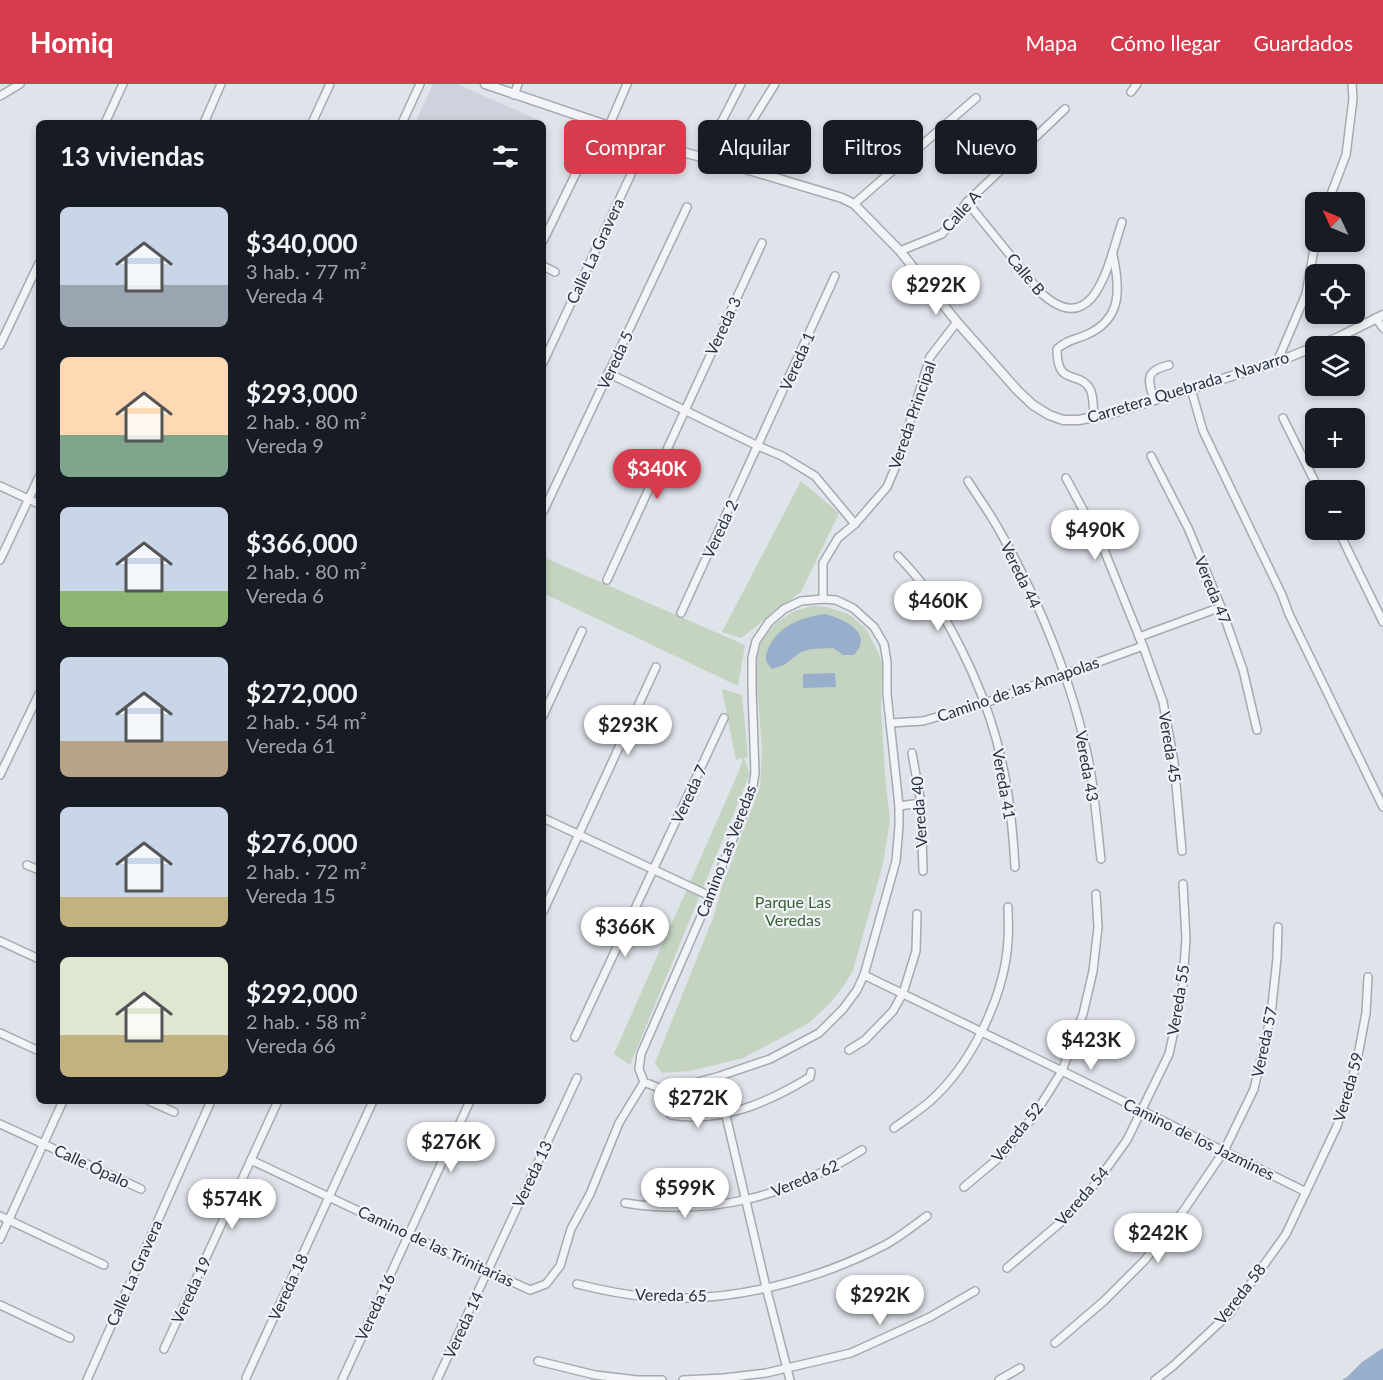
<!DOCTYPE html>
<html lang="es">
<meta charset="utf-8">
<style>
:root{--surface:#171b24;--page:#20242c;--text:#f1f3f6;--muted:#9ea1a6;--accent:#d73c4e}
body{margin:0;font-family:Lato,sans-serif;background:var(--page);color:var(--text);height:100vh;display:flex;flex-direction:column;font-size:22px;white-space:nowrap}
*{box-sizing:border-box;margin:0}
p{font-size:20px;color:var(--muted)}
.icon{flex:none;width:33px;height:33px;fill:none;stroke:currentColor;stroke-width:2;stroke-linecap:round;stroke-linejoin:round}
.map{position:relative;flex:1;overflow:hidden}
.details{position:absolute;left:36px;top:36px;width:510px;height:984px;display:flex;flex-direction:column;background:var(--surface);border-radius:9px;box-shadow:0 3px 9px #0003}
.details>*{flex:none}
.guide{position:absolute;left:564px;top:36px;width:570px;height:54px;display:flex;gap:12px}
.needle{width:39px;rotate:314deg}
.tools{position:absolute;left:1305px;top:108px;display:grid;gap:12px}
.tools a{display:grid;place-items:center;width:60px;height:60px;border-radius:9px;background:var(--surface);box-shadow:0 3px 9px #0003;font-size:30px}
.price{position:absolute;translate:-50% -51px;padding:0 14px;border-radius:21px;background:#fff;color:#222;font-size:20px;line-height:39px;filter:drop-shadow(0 2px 3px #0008)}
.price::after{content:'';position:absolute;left:50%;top:36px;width:18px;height:14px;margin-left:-9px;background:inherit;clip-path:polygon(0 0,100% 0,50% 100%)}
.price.current{background:var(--accent);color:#fff}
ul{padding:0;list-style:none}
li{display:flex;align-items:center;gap:18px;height:150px;padding:0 24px}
li span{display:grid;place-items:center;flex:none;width:168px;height:120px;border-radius:9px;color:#555}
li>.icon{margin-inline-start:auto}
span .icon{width:72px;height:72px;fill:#fffc;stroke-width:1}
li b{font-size:26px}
h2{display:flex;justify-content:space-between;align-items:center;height:72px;padding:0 24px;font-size:26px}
.tag{padding:0 21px;border-radius:9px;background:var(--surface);box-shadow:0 3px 9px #0003;font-size:21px;line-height:54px}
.tag.current{background:var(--accent);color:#fff}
header{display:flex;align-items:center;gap:36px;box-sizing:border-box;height:84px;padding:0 30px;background:var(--accent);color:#fff}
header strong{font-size:28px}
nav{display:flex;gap:33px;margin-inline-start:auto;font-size:21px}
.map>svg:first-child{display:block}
.built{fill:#cdd2dc}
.green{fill:#c4d4c0}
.water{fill:#98afcc}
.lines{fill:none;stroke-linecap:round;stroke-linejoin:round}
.minor-casing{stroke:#a4aab4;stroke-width:10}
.tertiary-casing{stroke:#a4aab4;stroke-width:11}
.minor{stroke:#f2f4f7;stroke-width:7}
.tertiary{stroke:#f2f4f7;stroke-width:8}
.labels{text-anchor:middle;stroke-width:4.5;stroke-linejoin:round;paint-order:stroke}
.street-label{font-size:16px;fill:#273042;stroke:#eff2f7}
.park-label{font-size:16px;fill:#3a5f33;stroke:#eff2f7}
</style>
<header>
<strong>Homiq</strong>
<nav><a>Mapa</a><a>Cómo llegar</a><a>Guardados</a></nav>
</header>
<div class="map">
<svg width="1383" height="1296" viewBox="0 0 1383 1296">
<rect width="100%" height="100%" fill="#dfe3ea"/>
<polygon class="built" points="433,0 457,0 545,39 543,43 543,39 415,39"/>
<g class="green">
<polygon points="801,397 839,429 801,508 741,554 722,548"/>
<polygon points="543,473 745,561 738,602 543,509"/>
<polygon points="812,522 827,523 850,531 866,545 878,568 882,580 881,624 885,691 890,736 883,780 853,886 845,900 831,918 809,939 743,974 690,987 662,989 655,979 715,829 721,805 760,703 762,665 755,579 762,556 776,539 794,527"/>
<polygon points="722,605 742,611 748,673 744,674 750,690 630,981 614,970 739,687 743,674 736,676"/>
</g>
<g class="water">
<path d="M825,530C844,535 875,549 854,571H843L833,564L811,565L801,568L784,581L772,585C767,580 764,575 767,568C775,543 801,533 825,530Z"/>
<polygon points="835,589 836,603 803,604 803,590"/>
<polygon points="1383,1264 1383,1296 1342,1296 1347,1293 1362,1278"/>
</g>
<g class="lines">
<g class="minor-casing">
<g id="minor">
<polyline points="1131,8 1137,0"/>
<polyline points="514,11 518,0"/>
<polyline points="0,12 20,0"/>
<polyline points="105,39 123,0"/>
<polyline points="204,39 221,0"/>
<polyline points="312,39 330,0"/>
<polyline points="402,39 420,0"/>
<polyline points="609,42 627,0"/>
<polyline points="703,74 741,0"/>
<polyline points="726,79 775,0"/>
<path d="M967,118L1040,208C1095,259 1109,177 1122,138"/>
<polyline points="1328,118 1346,71 1353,15 1352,0"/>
<polyline points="854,120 976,14"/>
<polyline points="543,157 581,79"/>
<polyline points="900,167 942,150 967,118 1065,25"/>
<polyline points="543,182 555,188"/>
<polyline points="1376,234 1383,244"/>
<polyline points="0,261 39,179"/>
<polyline points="1277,278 1306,210 1316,154"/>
<polyline points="543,279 647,56"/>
<polyline points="608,289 758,362 782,372 815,392 855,440"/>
<polyline points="1191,305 1203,347 1282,511 1289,530 1383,723"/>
<path d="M1154,316C1148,296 1144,287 1169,281"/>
<path d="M1094,333C1093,325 1094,312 1090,305C1078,285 1057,304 1057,265C1067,256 1074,256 1086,251C1123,235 1120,204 1113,171"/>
<polyline points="1283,334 1319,406"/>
<polyline points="1151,372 1188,444 1221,523 1243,586 1257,646"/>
<polyline points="1066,394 1102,461 1143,562 1163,618 1174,678 1182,767"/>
<path d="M968,397C978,413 989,428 998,444C1038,514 1073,599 1089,679C1095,710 1097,743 1101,775"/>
<polyline points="0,402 39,420"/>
<polyline points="543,428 687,123"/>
<polyline points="1338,446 1383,538"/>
<path d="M898,472C907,482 917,492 925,504C959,552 990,620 1002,679C1010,713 1013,748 1015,783"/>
<polyline points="0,476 39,393"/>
<polyline points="607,496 762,159"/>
<polygon points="823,515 836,516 853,524 874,543 884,560 887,578 887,610 899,722 899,742 896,777 864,891 857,906 843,925 819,949 770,975 717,993 683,1002 659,1004 644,998 639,985 641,970 710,812 752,708 755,689 752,605 752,574 756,557 769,538 784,525 801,517"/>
<polyline points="823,515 823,479 838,454 855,440 887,403 898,377 930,273 957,238"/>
<polyline points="681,529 835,192"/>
<polyline points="1139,553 1221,523"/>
<polyline points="543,632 582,547"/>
<polyline points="890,639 923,637 985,619 1143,562"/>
<polyline points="912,669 921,719 923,787"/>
<polyline points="0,691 39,610"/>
<polyline points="899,722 921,719"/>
<polyline points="543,734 710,812"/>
<polyline points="27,781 39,786"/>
<polyline points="543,828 656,583"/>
<polyline points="0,857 39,875"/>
<polyline points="864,891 1062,987 1306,1108"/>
<polyline points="0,949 39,967"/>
<polyline points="575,953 724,634"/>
<polyline points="849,966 865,956 893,927 903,909 916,867 917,830"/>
<polyline points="717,993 766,1203 790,1296"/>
<polyline points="149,1017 174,1028"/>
<path d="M671,1031C720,1040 769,1018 810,993L811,988"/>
<polyline points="0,1040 141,1105"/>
<path d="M894,1044C905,1036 917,1028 928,1019C971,982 1005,912 1008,856C1009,845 1008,834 1008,823"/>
<polyline points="251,1076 409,1151 530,1206 546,1200 560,1182 571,1145 590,1110 619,1039 644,998"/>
<polyline points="964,1103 1001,1072 1033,1033 1062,987 1083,930 1093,887 1098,843 1096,810"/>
<path d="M625,1119C712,1133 788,1112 862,1066"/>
<polyline points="0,1132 104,1181"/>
<polyline points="0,1155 63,1017"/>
<polyline points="1007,1184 1060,1139 1096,1099 1127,1056 1169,970 1182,910 1186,855 1183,800"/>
<path d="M577,1200C601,1206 625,1211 650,1213C728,1220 816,1197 885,1161C900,1153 913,1142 927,1132"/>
<polyline points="0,1221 70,1254"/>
<polyline points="1055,1259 1104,1217 1145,1176 1184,1126 1224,1067 1254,1005 1271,931 1277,874 1278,843"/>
<polyline points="164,1265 278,1017"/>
<polyline points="538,1277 595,1291 637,1296 662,1296"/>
<polyline points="246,1294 373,1017"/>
<polyline points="87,1296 211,1017"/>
<polyline points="342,1296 470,1017"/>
<polyline points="437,1296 577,994"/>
<polyline points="683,1296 724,1294 766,1289 851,1269 930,1233 975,1207"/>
<polyline points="999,1296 1020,1284"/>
<polyline points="1155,1296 1173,1282 1229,1230 1286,1150 1337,1042 1356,982 1366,929 1368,893"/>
</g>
</g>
<g class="tertiary-casing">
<polyline id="tertiary" points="485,0 609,42 674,66 726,79 842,114 854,120 900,167 957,238 1018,307 1033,321 1049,331 1063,336 1079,336 1113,329 1277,278 1339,253 1383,231"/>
</g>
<use href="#minor" class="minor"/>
<use href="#tertiary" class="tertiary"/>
</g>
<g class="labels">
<g class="street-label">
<text transform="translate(961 127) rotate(-48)" y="6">Calle A</text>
<text transform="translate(595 167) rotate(-65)" y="6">Calle La Gravera</text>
<text transform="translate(1026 190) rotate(50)" y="6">Calle B</text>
<text transform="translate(723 242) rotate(-65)" y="6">Vereda 3</text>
<text transform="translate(615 276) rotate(-65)" y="6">Vereda 5</text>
<text transform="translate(797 277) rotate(-66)" y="6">Vereda 1</text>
<text transform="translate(1188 303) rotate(-17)" y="6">Carretera Quebrada - Navarro</text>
<text transform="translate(912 331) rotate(-71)" y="6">Vereda Principal</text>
<text transform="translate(720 445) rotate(-65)" y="6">Vereda 2</text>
<text transform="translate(1021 491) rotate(64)" y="6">Vereda 44</text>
<text transform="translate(1213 506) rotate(68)" y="6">Vereda 47</text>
<text transform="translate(1018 605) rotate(-19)" y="6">Camino de las Amapolas</text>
<text transform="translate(1170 663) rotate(81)" y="6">Vereda 45</text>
<text transform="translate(1087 682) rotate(80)" y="6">Vereda 43</text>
<text transform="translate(1004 700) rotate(80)" y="6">Vereda 41</text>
<text transform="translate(689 710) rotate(-65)" y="6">Vereda 7</text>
<text transform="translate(919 728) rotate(-94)" y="6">Vereda 40</text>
<text transform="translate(726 767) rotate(-69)" y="6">Camino Las Veredas</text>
<text transform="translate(1178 916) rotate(-81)" y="6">Vereda 55</text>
<text transform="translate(1264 958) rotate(-78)" y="6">Vereda 57</text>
<text transform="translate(1348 1003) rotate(-74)" y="6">Vereda 59</text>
<text transform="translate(1017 1048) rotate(-51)" y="6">Vereda 52</text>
<text transform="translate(1199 1055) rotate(26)" y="6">Camino de los Jazmines</text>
<text transform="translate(92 1082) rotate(25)" y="6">Calle Ópalo</text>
<text transform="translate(532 1090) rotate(-65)" y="6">Vereda 13</text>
<text transform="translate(805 1094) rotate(-23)" y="6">Vereda 62</text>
<text transform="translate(1082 1112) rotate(-49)" y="6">Vereda 54</text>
<text transform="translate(436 1162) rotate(25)" y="6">Camino de las Trinitarias</text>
<text transform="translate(134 1189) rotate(-66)" y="6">Calle La Gravera</text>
<text transform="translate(288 1203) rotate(-65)" y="6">Vereda 18</text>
<text transform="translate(191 1206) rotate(-65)" y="6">Vereda 19</text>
<text transform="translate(1240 1210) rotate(-52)" y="6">Vereda 58</text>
<text transform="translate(671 1211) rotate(1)" y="6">Vereda 65</text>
<text transform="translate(375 1223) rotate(-65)" y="6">Vereda 16</text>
<text transform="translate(463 1241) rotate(-65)" y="6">Vereda 14</text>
</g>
<g class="park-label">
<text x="793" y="824">Parque Las<tspan x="793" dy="18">Veredas</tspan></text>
</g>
</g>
</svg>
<div class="tools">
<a><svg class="needle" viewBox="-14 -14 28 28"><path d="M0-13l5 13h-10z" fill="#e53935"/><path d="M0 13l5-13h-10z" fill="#9ea1a6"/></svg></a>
<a><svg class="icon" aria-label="locate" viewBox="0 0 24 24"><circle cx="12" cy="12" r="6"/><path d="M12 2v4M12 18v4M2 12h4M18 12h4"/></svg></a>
<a><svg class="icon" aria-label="layers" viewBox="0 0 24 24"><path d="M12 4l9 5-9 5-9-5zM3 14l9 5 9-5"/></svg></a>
<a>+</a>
<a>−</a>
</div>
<b class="price" style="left:936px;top:232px">$292K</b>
<b class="price current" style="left:657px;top:416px">$340K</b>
<b class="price" style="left:1095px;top:477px">$490K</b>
<b class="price" style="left:938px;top:548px">$460K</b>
<b class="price" style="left:628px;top:672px">$293K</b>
<b class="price" style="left:625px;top:874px">$366K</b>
<b class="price" style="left:1091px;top:987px">$423K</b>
<b class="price" style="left:698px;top:1045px">$272K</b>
<b class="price" style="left:451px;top:1089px">$276K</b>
<b class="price" style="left:685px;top:1135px">$599K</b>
<b class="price" style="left:232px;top:1146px">$574K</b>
<b class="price" style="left:1158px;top:1180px">$242K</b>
<b class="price" style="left:880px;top:1242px">$292K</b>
<div class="guide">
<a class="tag current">Comprar</a>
<a class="tag">Alquilar</a>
<a class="tag">Filtros</a>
<a class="tag">Nuevo</a>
</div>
<section class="details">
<h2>13 viviendas<svg class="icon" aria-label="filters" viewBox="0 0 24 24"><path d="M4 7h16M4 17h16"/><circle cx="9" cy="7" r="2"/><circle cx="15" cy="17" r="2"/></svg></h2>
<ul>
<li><span style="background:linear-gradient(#c9d6e8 65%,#9aa5b1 0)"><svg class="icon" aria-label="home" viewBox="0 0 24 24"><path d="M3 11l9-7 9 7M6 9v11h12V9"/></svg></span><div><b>$340,000</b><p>3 hab. · 77 m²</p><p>Vereda 4</p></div></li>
<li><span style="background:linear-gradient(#ffd9b3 65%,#7fa58c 0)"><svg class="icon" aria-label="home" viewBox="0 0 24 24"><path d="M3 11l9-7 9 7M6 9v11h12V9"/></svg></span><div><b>$293,000</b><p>2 hab. · 80 m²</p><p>Vereda 9</p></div></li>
<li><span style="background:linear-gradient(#c9d6e8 70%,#8fb573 0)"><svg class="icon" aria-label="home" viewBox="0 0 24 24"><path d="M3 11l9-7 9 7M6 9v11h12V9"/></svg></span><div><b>$366,000</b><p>2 hab. · 80 m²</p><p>Vereda 6</p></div></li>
<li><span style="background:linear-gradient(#c9d6e8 70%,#b9a48a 0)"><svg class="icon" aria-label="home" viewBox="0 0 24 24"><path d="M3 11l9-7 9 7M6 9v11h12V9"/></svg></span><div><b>$272,000</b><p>2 hab. · 54 m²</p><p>Vereda 61</p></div></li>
<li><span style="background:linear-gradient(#c9d6e8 75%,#c2b280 0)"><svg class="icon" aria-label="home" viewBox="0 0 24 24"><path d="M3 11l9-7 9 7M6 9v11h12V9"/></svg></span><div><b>$276,000</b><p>2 hab. · 72 m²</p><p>Vereda 15</p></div></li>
<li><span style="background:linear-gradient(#dfe7d0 65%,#c2b280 0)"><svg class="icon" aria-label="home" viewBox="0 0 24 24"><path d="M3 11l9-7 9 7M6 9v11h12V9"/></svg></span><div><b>$292,000</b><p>2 hab. · 58 m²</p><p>Vereda 66</p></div></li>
</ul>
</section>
</div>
